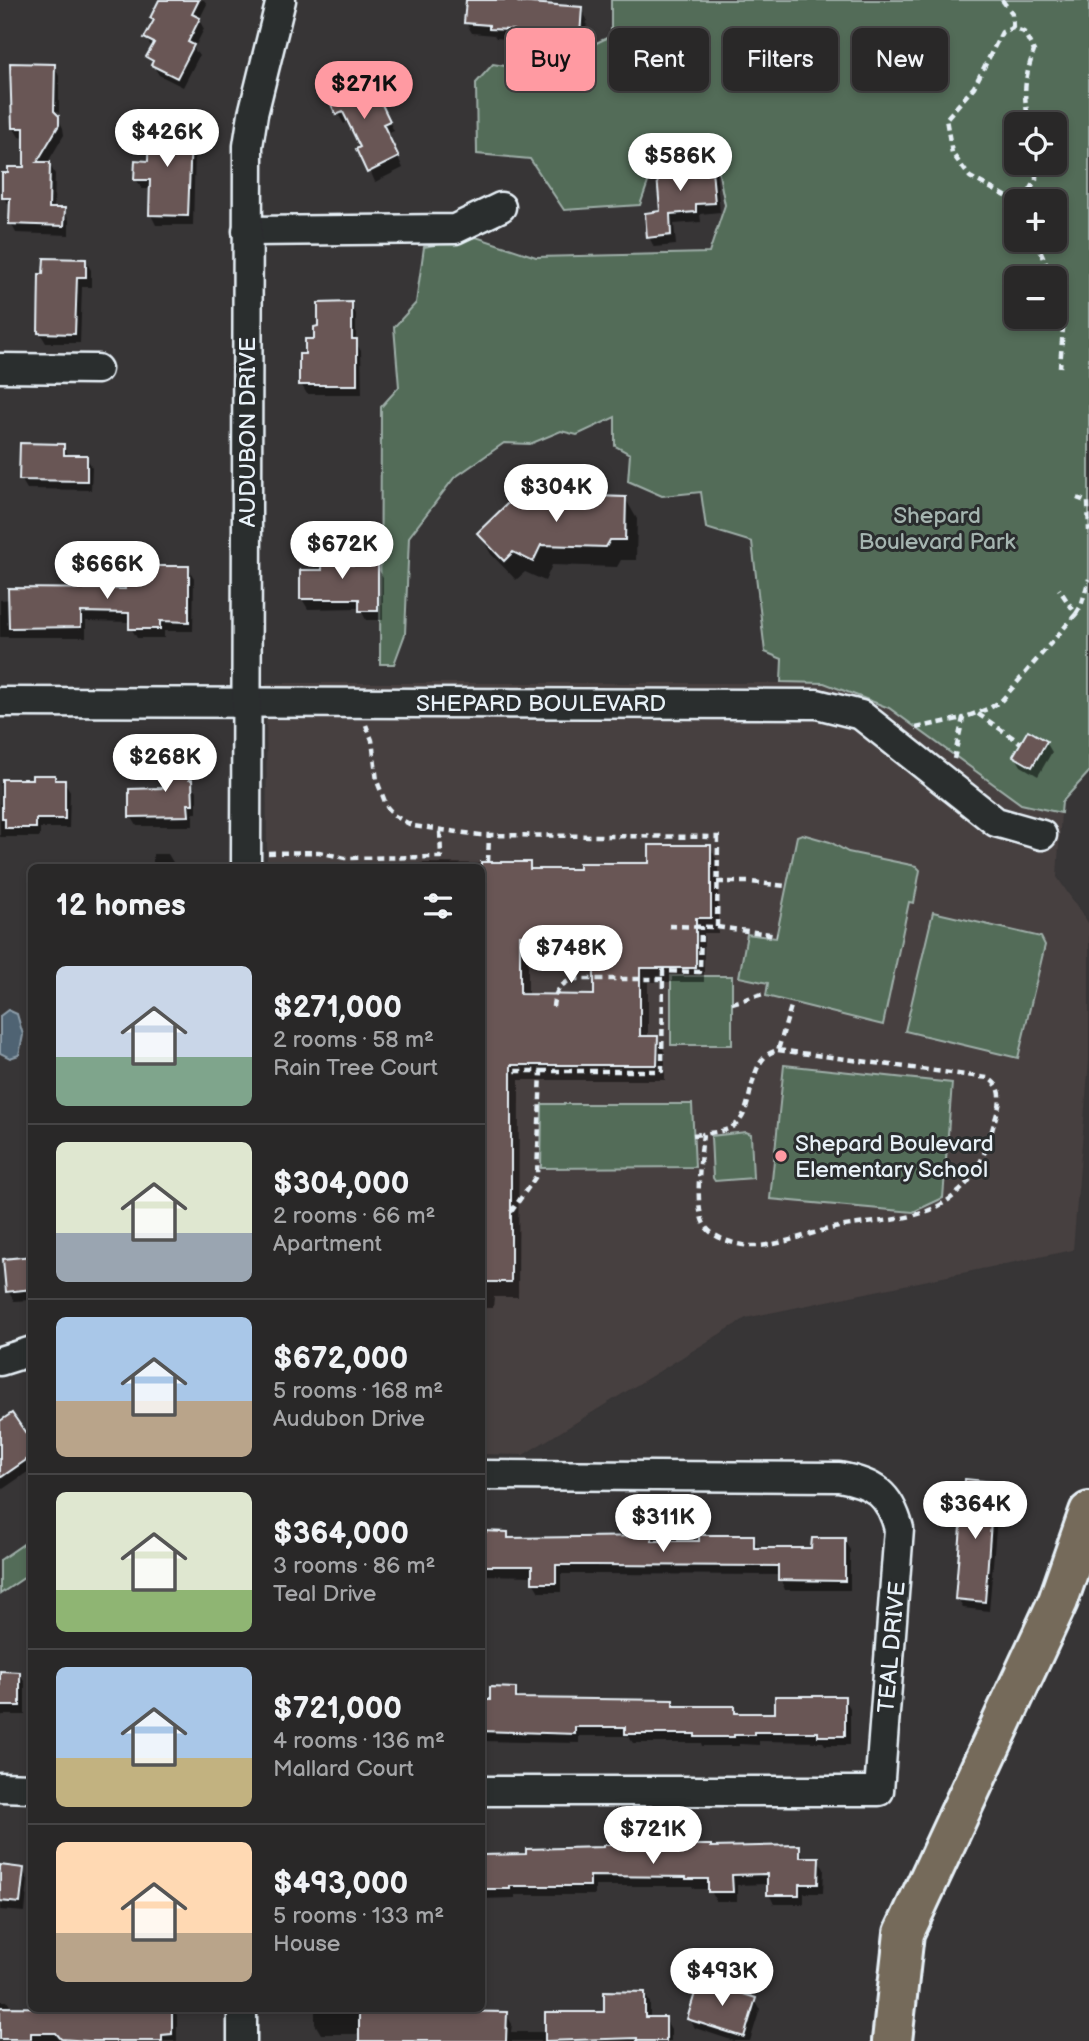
<!DOCTYPE html>
<meta charset="utf-8">
<style>
:root{--surface:#292828;--page:#313030;--text:#f1f3f6;--muted:#a5a6a8;--line:#454445;--accent:#ff9aa2}
body{margin:0;font-family:"Balsamiq Sans",sans-serif;background:var(--page);color:var(--text);height:100vh;display:flex;flex-direction:column;font-size:26px;white-space:nowrap}
*{box-sizing:border-box;margin:0}
p{font-size:23px;color:var(--muted)}
.icon{flex:none;width:38px;height:38px;fill:none;stroke:currentColor;stroke-width:2;stroke-linecap:round;stroke-linejoin:round}
.map{position:relative;flex:1;overflow:hidden}
.drawer{position:absolute;left:28px;top:864px;width:457px;height:1148px;display:flex;flex-direction:column;background:var(--surface);border-radius:10px;box-shadow:0 4px 10px #0003,0 0 0 2px var(--line)}
.drawer>*{flex:none}
.top-card{position:absolute;left:506px;top:28px;width:478px;height:63px;display:flex;gap:14px}
.buttons{position:absolute;left:1004px;top:112px;display:grid;gap:14px}
.buttons a{display:grid;place-items:center;width:63px;height:63px;border-radius:10px;background:var(--surface);box-shadow:0 4px 10px #0003,0 0 0 2px var(--line);font-size:35px}
.price{position:absolute;translate:-50% -60px;padding:0 16px;border-radius:24px;background:#fff;color:#222;font-size:23px;line-height:46px;filter:drop-shadow(0 2px 4px #0008)}
.price::after{content:'';position:absolute;left:50%;top:42px;width:21px;height:16px;margin-left:-10px;background:inherit;clip-path:polygon(0 0,100% 0,50% 100%)}
.price.current{background:var(--accent);color:#111}
ul{padding:0;list-style:none}
li{display:flex;align-items:center;gap:21px;height:175px;padding:0 28px}
li+li{border-top:2px solid var(--line)}
li span{display:grid;place-items:center;flex:none;width:196px;height:140px;border-radius:10px;color:#555}
li>.icon{margin-inline-start:auto}
span .icon{width:84px;height:84px;fill:#fffc;stroke-width:1}
li b{font-size:30px}
h2{display:flex;justify-content:space-between;align-items:center;height:84px;padding:0 28px;font-size:30px}
.tag{padding:0 24px;border-radius:10px;background:var(--surface);box-shadow:0 4px 10px #0003,0 0 0 2px var(--line);font-size:24px;line-height:63px}
.tag.current{background:var(--accent);color:#111}
.map>svg:first-child{display:block}
.built{fill:#463f3f}
.green{fill:#536c59;stroke:#9eaea8;stroke-width:2;fill-rule:evenodd}
.water{fill:#4f6473;stroke:#8c9ca8;stroke-width:2}
.shadow{fill:#0007;fill-rule:evenodd}
.building{fill:#695754;stroke:#e8f1f8;stroke-width:2;fill-rule:evenodd}
.lines{fill:none;stroke-linecap:round;stroke-linejoin:round}
.minor-casing{stroke:#e8f1f8;stroke-width:33}
.highway-casing{stroke:#e8f1f8;stroke-width:44}
.path{stroke:#e8f1f8;stroke-width:4.5;stroke-dasharray:7 5;stroke-linecap:butt}
.minor{stroke:#2a2d2e;stroke-width:28}
.highway{stroke:#746a5a;stroke-width:38}
.poi-dot{fill:#ff9aa2;stroke:#2a2d2e;stroke-width:2.5}
.labels{text-anchor:middle;stroke-width:6;stroke-linejoin:round;paint-order:stroke}
.street-label{font-size:23px;fill:#e8f1f8;stroke:#2a2d2e}
.park-label{font-size:23px;fill:#a5b5b0;stroke:#2a2d2e}
.poi-label{font-size:23px;fill:#e8f1f8;stroke:#2a2d2e;text-anchor:start}
</style>
<div class="map">
<svg width="1089" height="2041" viewBox="0 0 1089 2041">
<rect width="100%" height="100%" fill="#373536"/>
<filter id="ink" filterUnits="userSpaceOnUse"><feTurbulence type="fractalNoise" baseFrequency=".0143" numOctaves="2"/><feDisplacementMap in="SourceGraphic" scale="14" xChannelSelector="R" yChannelSelector="G"/><feConvolveMatrix kernelMatrix="1 2 1 2 8 2 1 2 1" color-interpolation-filters="sRGB"/></filter>
<g filter="url(#ink)">
<polygon class="built" points="266,683 824,683 889,708 1021,804 1061,813 1057,877 1089,924 1089,1061 1073,1250 746,1318 523,1455 481,1454 481,868 267,868"/>
<g class="green">
<path d="M611,0H1089V772L1062,802L1061,813L1021,804L889,708L824,683L781,682L782,659L765,652L752,542L706,528L701,492L662,496L628,481L630,454L615,446V417L577,435L561,431L530,444L504,443L454,478L409,537L405,634L394,664H380L381,407L399,387L394,327L416,303L424,247L476,237L536,257L709,253L725,205L714,149L658,154L640,205L564,210L530,159L477,154L476,83L493,64L537,71L611,36ZM1017,124H1055V163H1017ZM1017,201H1055V240H1017ZM1017,278H1055V317H1017Z"/>
<polygon points="802,834 830,842 848,852 916,866 920,870 914,903 909,902 883,1025 766,996 768,983 739,977 747,934 776,938 797,836"/>
<polygon points="933,912 1041,937 1045,945 1018,1058 905,1031"/>
<rect x="671" y="976" width="61" height="69"/>
<polygon points="784,1065 952,1083 943,1198 913,1212 770,1199"/>
<polygon points="542,1104 692,1104 695,1167 541,1168"/>
<polygon points="746,1132 751,1134 753,1178 715,1181 713,1178 711,1136"/>
<polygon points="31,1539 31,1573 0,1594 0,1560"/>
</g>
<polygon class="water" points="8,1010 17,1014 23,1035 19,1055 10,1058 0,1053 0,1016"/>
<g class="shadow">
<polygon points="165,0 204,0 207,4 199,20 204,29 194,49 199,56 183,87 159,75 148,57 152,48 146,38 154,22 152,17"/>
<polygon points="468,0 518,0 521,4 581,9 587,19 585,46 563,44 563,47 520,43 518,40 496,38 494,35 472,33 466,23"/>
<polygon points="54,66 59,76 59,120 63,128 64,135 48,162 55,174 54,210 64,210 69,220 69,235 16,233 11,223 11,207 3,197 25,169 25,138 19,137 13,127"/>
<polygon points="373,96 381,105 394,131 387,134 403,168 375,182 349,121 344,124 338,114"/>
<polygon points="185,123 195,150 193,225 156,225 151,215 151,189 142,189 136,179"/>
<polygon points="710,160 716,170 720,212 700,214 701,222 674,224 676,245 654,247 649,237 662,213"/>
<polygon points="85,260 91,270 91,287 82,287 80,343 46,343 40,333"/>
<polygon points="351,304 356,314 356,343 361,351 362,394 307,394 301,384 307,356 316,341"/>
<polygon points="63,446 70,457 86,457 92,467 91,490 27,489 21,479"/>
<polygon points="563,497 625,498 637,519 636,560 621,560 617,567 552,565 545,581 525,572 516,580 491,554 479,533 534,506"/>
<polygon points="345,551 350,561 350,567 377,567 383,577 383,620 366,620 360,608 308,609 302,599"/>
<polygon points="188,568 194,578 193,631 164,631 164,638 137,638 131,628 131,622 86,621 86,637 0,637 0,600 126,591"/>
<polygon points="1046,742 1052,752 1038,776 1021,766 1015,756"/>
<polygon points="188,762 193,772 193,785 197,791 197,813 193,813 193,826 137,826 131,816 165,790"/>
<polygon points="54,777 57,781 64,781 70,791 69,828 40,828 40,837 0,837 0,781 33,781"/>
<path d="M710,847L718,862V933H704V982H648V1038H657L665,1053V1080H519L518,1297H494L493,1308H481V868H421V863L529,864L533,871H581L651,864ZM528,950H595V997L528,996Z"/>
<polygon points="153,854 168,854 174,864 191,864 193,868 126,868 153,867"/>
<polygon points="32,1249 32,1300 14,1301 8,1291 29,1258 29,1250"/>
<polygon points="0,1424 32,1445 32,1469 0,1491"/>
<polygon points="993,1484 999,1494 989,1611 963,1608 957,1598"/>
<polygon points="507,1533 511,1539 651,1538 654,1543 701,1543 753,1537 759,1550 813,1550 844,1540 850,1550 850,1590 785,1590 779,1575 599,1574 561,1574 561,1592 539,1592 533,1582 533,1576 481,1575 481,1536"/>
<polygon points="0,1673 19,1673 25,1683 25,1715 2,1715 0,1719"/>
<polygon points="515,1690 521,1700 672,1702 676,1708 734,1708 738,1715 777,1715 844,1698 850,1708 850,1745 825,1745 823,1742 759,1741 759,1745 739,1744 739,1746 702,1746 701,1743 633,1743 628,1736 579,1736 579,1743 481,1741 481,1702 492,1702"/>
<polygon points="799,1847 804,1859 818,1859 824,1869 823,1893 804,1893 804,1904 774,1904 769,1894 769,1884 737,1885 737,1901 716,1901 710,1889 694,1889 692,1886 595,1886 595,1895 515,1895 515,1898 481,1899 481,1853 486,1853 488,1857"/>
<polygon points="0,1867 23,1870 28,1880 25,1912 0,1910"/>
<polygon points="644,1993 650,2003 650,2019 665,2019 671,2029 671,2041 361,2041 361,2034 321,2034 315,2024 315,2009 446,2009 447,2012 506,2014 512,2024 511,2032 547,2032 605,2014"/>
<polygon points="754,1999 760,2009 750,2041 734,2041 695,2028 689,2018"/>
<polygon points="0,2001 7,2001 12,2009 173,2009 177,2015 177,2041 0,2041"/>
</g>
<g class="building">
<polygon points="159,0 199,0 192,14 200,18 188,42 194,45 177,78 151,65 153,61 146,57 154,43 144,38 154,20 150,18"/>
<polygon points="466,0 518,0 518,2 582,7 580,36 528,36 512,34 513,30 489,29 489,25 464,23"/>
<polygon points="10,63 55,64 54,111 59,116 59,125 37,162 50,162 49,208 65,208 64,226 9,224 10,198 2,198 2,173 8,173 8,167 24,167 24,128 12,128"/>
<polygon points="363,73 373,94 376,92 390,121 383,124 399,157 367,173 356,149 360,147 343,112 336,115 325,91"/>
<polygon points="149,121 186,122 186,138 191,138 188,216 149,215 150,180 134,180 135,160 148,161"/>
<polygon points="711,159 715,203 696,204 696,212 670,214 671,235 647,238 645,213 660,211 656,163"/>
<polygon points="44,258 86,259 86,277 77,277 75,334 38,333 39,274 43,274"/>
<polygon points="352,302 352,339 357,339 357,385 299,385 299,354 305,354 305,339 314,339 314,327 318,326 318,303"/>
<polygon points="20,443 64,444 64,455 87,455 87,481 19,480"/>
<polygon points="550,485 564,495 626,497 625,540 610,540 606,547 541,545 533,562 513,552 504,561 477,533 508,503 533,504 539,489"/>
<polygon points="322,549 346,549 346,565 378,565 378,611 359,611 359,599 300,599 300,570 322,570"/>
<polygon points="136,566 189,566 189,622 160,621 160,629 129,629 129,613 81,612 81,627 9,628 8,588 125,589 125,578"/>
<polygon points="1028,730 1047,741 1032,767 1013,756"/>
<polygon points="163,760 189,760 189,780 192,780 193,804 188,804 189,816 129,817 129,789 163,788"/>
<polygon points="32,775 55,775 55,780 65,780 65,819 36,819 36,828 5,828 5,819 2,819 2,779 32,779"/>
<path d="M649,845H711V918H696V968H640V1036H658L657,1065H511V1282H481V862H530V869H579V863H649ZM520,935H594V995L520,994Z"/>
<polygon points="32,1256 32,1289 6,1292 3,1259"/>
<polygon points="12,1413 32,1442 32,1456 0,1478 0,1421"/>
<polygon points="965,1479 994,1482 985,1602 955,1599"/>
<polygon points="482,1531 508,1532 508,1538 652,1536 652,1541 699,1541 699,1535 754,1535 754,1548 811,1548 812,1538 845,1538 845,1581 778,1580 778,1566 592,1565 556,1565 556,1583 532,1583 532,1566 481,1566"/>
<polygon points="0,1671 20,1672 20,1706 0,1706"/>
<polygon points="490,1687 516,1688 516,1698 673,1700 673,1706 735,1706 735,1713 775,1713 775,1696 845,1696 845,1736 818,1736 818,1732 754,1732 754,1735 734,1735 734,1737 695,1737 695,1734 625,1734 625,1727 575,1727 575,1734 481,1731 481,1700 490,1700"/>
<polygon points="603,1845 711,1845 711,1847 800,1845 800,1857 819,1857 818,1884 799,1884 799,1895 767,1895 767,1874 732,1875 733,1892 708,1892 708,1879 686,1879 686,1877 590,1876 590,1886 510,1886 510,1889 481,1889 481,1855 526,1854 526,1849 603,1847"/>
<polygon points="0,1865 24,1868 20,1903 0,1901"/>
<polygon points="699,1980 756,1998 744,2037 687,2019"/>
<polygon points="604,1991 645,1992 645,2017 666,2017 666,2041 637,2041 637,2038 545,2041 545,2012 604,2012"/>
<polygon points="0,2007 172,2009 172,2034 162,2035 162,2041 89,2041 61,2039 56,2033 31,2033 31,2039 0,2039"/>
<polygon points="359,2009 442,2009 442,2011 507,2012 506,2041 359,2041"/>
</g>
<g class="lines">
<g class="minor-casing">
<g id="minor">
<polyline points="247,231 455,229 501,207"/>
<polyline points="0,368 97,369"/>
<polyline points="0,702 817,704 861,715 996,822 1042,835"/>
<polyline points="246,868 248,146 253,114 281,0"/>
<polyline points="0,1361 32,1351"/>
<path d="M481,1475L839,1477C874,1483 890,1494 899,1529L879,1791H481"/>
<polyline points="0,1787 32,1788"/>
<polyline points="242,2041 242,2009"/>
</g>
</g>
<g class="highway-casing">
<polyline id="highway" points="892,2041 904,1933 1058,1601 1089,1512"/>
</g>
<g class="path">
<polyline points="1002,0 1012,13 1013,28"/>
<polyline points="1024,201 1036,180 1036,163"/>
<path d="M1017,202L970,177L952,153L946,119L974,87L1002,32L1013,28L1024,32L1034,51C1025,76 1021,99 1031,124"/>
<polyline points="1036,240 1052,278"/>
<polyline points="1055,291 1063,328 1060,367"/>
<polyline points="1077,498 1088,502 1089,531"/>
<polyline points="1076,614 1081,606 1089,579"/>
<polyline points="978,714 1021,743"/>
<polyline points="366,725 372,740 377,781 387,807 395,816 413,826 480,835 720,837"/>
<polyline points="916,728 963,718"/>
<polyline points="954,759 963,718 990,708 1002,700 1076,614 1059,589"/>
<polyline points="268,853 319,852 345,858 441,857 440,830"/>
<polyline points="488,862 489,835"/>
<polyline points="717,882 750,882 786,886"/>
<polyline points="669,926 717,927 777,935"/>
<polyline points="717,927 718,837"/>
<polyline points="732,1003 766,993"/>
<path d="M553,1007C554,993 560,984 573,979H663"/>
<path d="M778,1050L988,1078C1006,1089 1000,1103 995,1120C987,1148 979,1175 956,1194C921,1224 876,1219 834,1228C807,1233 779,1247 751,1246C736,1245 711,1238 704,1224C694,1206 701,1154 703,1134C713,1132 727,1132 735,1125C756,1111 745,1057 778,1050L792,1003"/>
<polyline points="541,1071 662,1071 663,971 700,972 701,926"/>
<polyline points="693,1135 703,1134"/>
<polyline points="511,1212 537,1175 541,1071 511,1071"/>
</g>
<use href="#minor" class="minor"/>
<use href="#highway" class="highway"/>
</g>
</g>
<circle class="poi-dot" cx="781" cy="1156" r="7"/>
<g class="labels">
<g class="street-label">
<text transform="translate(247 432) rotate(-90)" y="8">AUDUBON DRIVE</text>
<text x="541" y="711">SHEPARD BOULEVARD</text>
<text transform="translate(891 1647) rotate(-85)" y="8">TEAL DRIVE</text>
</g>
<g class="park-label">
<text x="937" y="523">Shepard<tspan x="937" dy="26">Boulevard Park</tspan></text>
</g>
<g class="poi-label">
<text x="795" y="1151">Shepard Boulevard<tspan x="795" dy="26">Elementary School</tspan></text>
</g>
</g>
</svg>
<div class="buttons">
<a><svg class="icon" aria-label="locate" viewBox="0 0 24 24"><circle cx="12" cy="12" r="6"/><path d="M12 2v4M12 18v4M2 12h4M18 12h4"/></svg></a>
<a>+</a>
<a>−</a>
</div>
<b class="price current" style="left:364px;top:121px">$271K</b>
<b class="price" style="left:167px;top:169px">$426K</b>
<b class="price" style="left:680px;top:193px">$586K</b>
<b class="price" style="left:556px;top:524px">$304K</b>
<b class="price" style="left:342px;top:581px">$672K</b>
<b class="price" style="left:107px;top:601px">$666K</b>
<b class="price" style="left:165px;top:794px">$268K</b>
<b class="price" style="left:571px;top:985px">$748K</b>
<b class="price" style="left:975px;top:1541px">$364K</b>
<b class="price" style="left:663px;top:1554px">$311K</b>
<b class="price" style="left:653px;top:1866px">$721K</b>
<b class="price" style="left:722px;top:2008px">$493K</b>
<div class="top-card">
<a class="tag current">Buy</a>
<a class="tag">Rent</a>
<a class="tag">Filters</a>
<a class="tag">New</a>
</div>
<section class="drawer">
<h2>12 homes<svg class="icon" aria-label="filters" viewBox="0 0 24 24"><path d="M4 7h16M4 17h16"/><circle cx="9" cy="7" r="2"/><circle cx="15" cy="17" r="2"/></svg></h2>
<ul>
<li><span style="background:linear-gradient(#c9d6e8 65%,#7fa58c 0)"><svg class="icon" aria-label="home" viewBox="0 0 24 24"><path d="M3 11l9-7 9 7M6 9v11h12V9"/></svg></span><div><b>$271,000</b><p>2 rooms · 58 m²</p><p>Rain Tree Court</p></div></li>
<li><span style="background:linear-gradient(#dfe7d0 65%,#9aa5b1 0)"><svg class="icon" aria-label="home" viewBox="0 0 24 24"><path d="M3 11l9-7 9 7M6 9v11h12V9"/></svg></span><div><b>$304,000</b><p>2 rooms · 66 m²</p><p>Apartment</p></div></li>
<li><span style="background:linear-gradient(#a9c7e8 60%,#b9a48a 0)"><svg class="icon" aria-label="home" viewBox="0 0 24 24"><path d="M3 11l9-7 9 7M6 9v11h12V9"/></svg></span><div><b>$672,000</b><p>5 rooms · 168 m²</p><p>Audubon Drive</p></div></li>
<li><span style="background:linear-gradient(#dfe7d0 70%,#8fb573 0)"><svg class="icon" aria-label="home" viewBox="0 0 24 24"><path d="M3 11l9-7 9 7M6 9v11h12V9"/></svg></span><div><b>$364,000</b><p>3 rooms · 86 m²</p><p>Teal Drive</p></div></li>
<li><span style="background:linear-gradient(#a9c7e8 65%,#c2b280 0)"><svg class="icon" aria-label="home" viewBox="0 0 24 24"><path d="M3 11l9-7 9 7M6 9v11h12V9"/></svg></span><div><b>$721,000</b><p>4 rooms · 136 m²</p><p>Mallard Court</p></div></li>
<li><span style="background:linear-gradient(#ffd9b3 65%,#b9a48a 0)"><svg class="icon" aria-label="home" viewBox="0 0 24 24"><path d="M3 11l9-7 9 7M6 9v11h12V9"/></svg></span><div><b>$493,000</b><p>5 rooms · 133 m²</p><p>House</p></div></li>
</ul>
</section>
</div>
